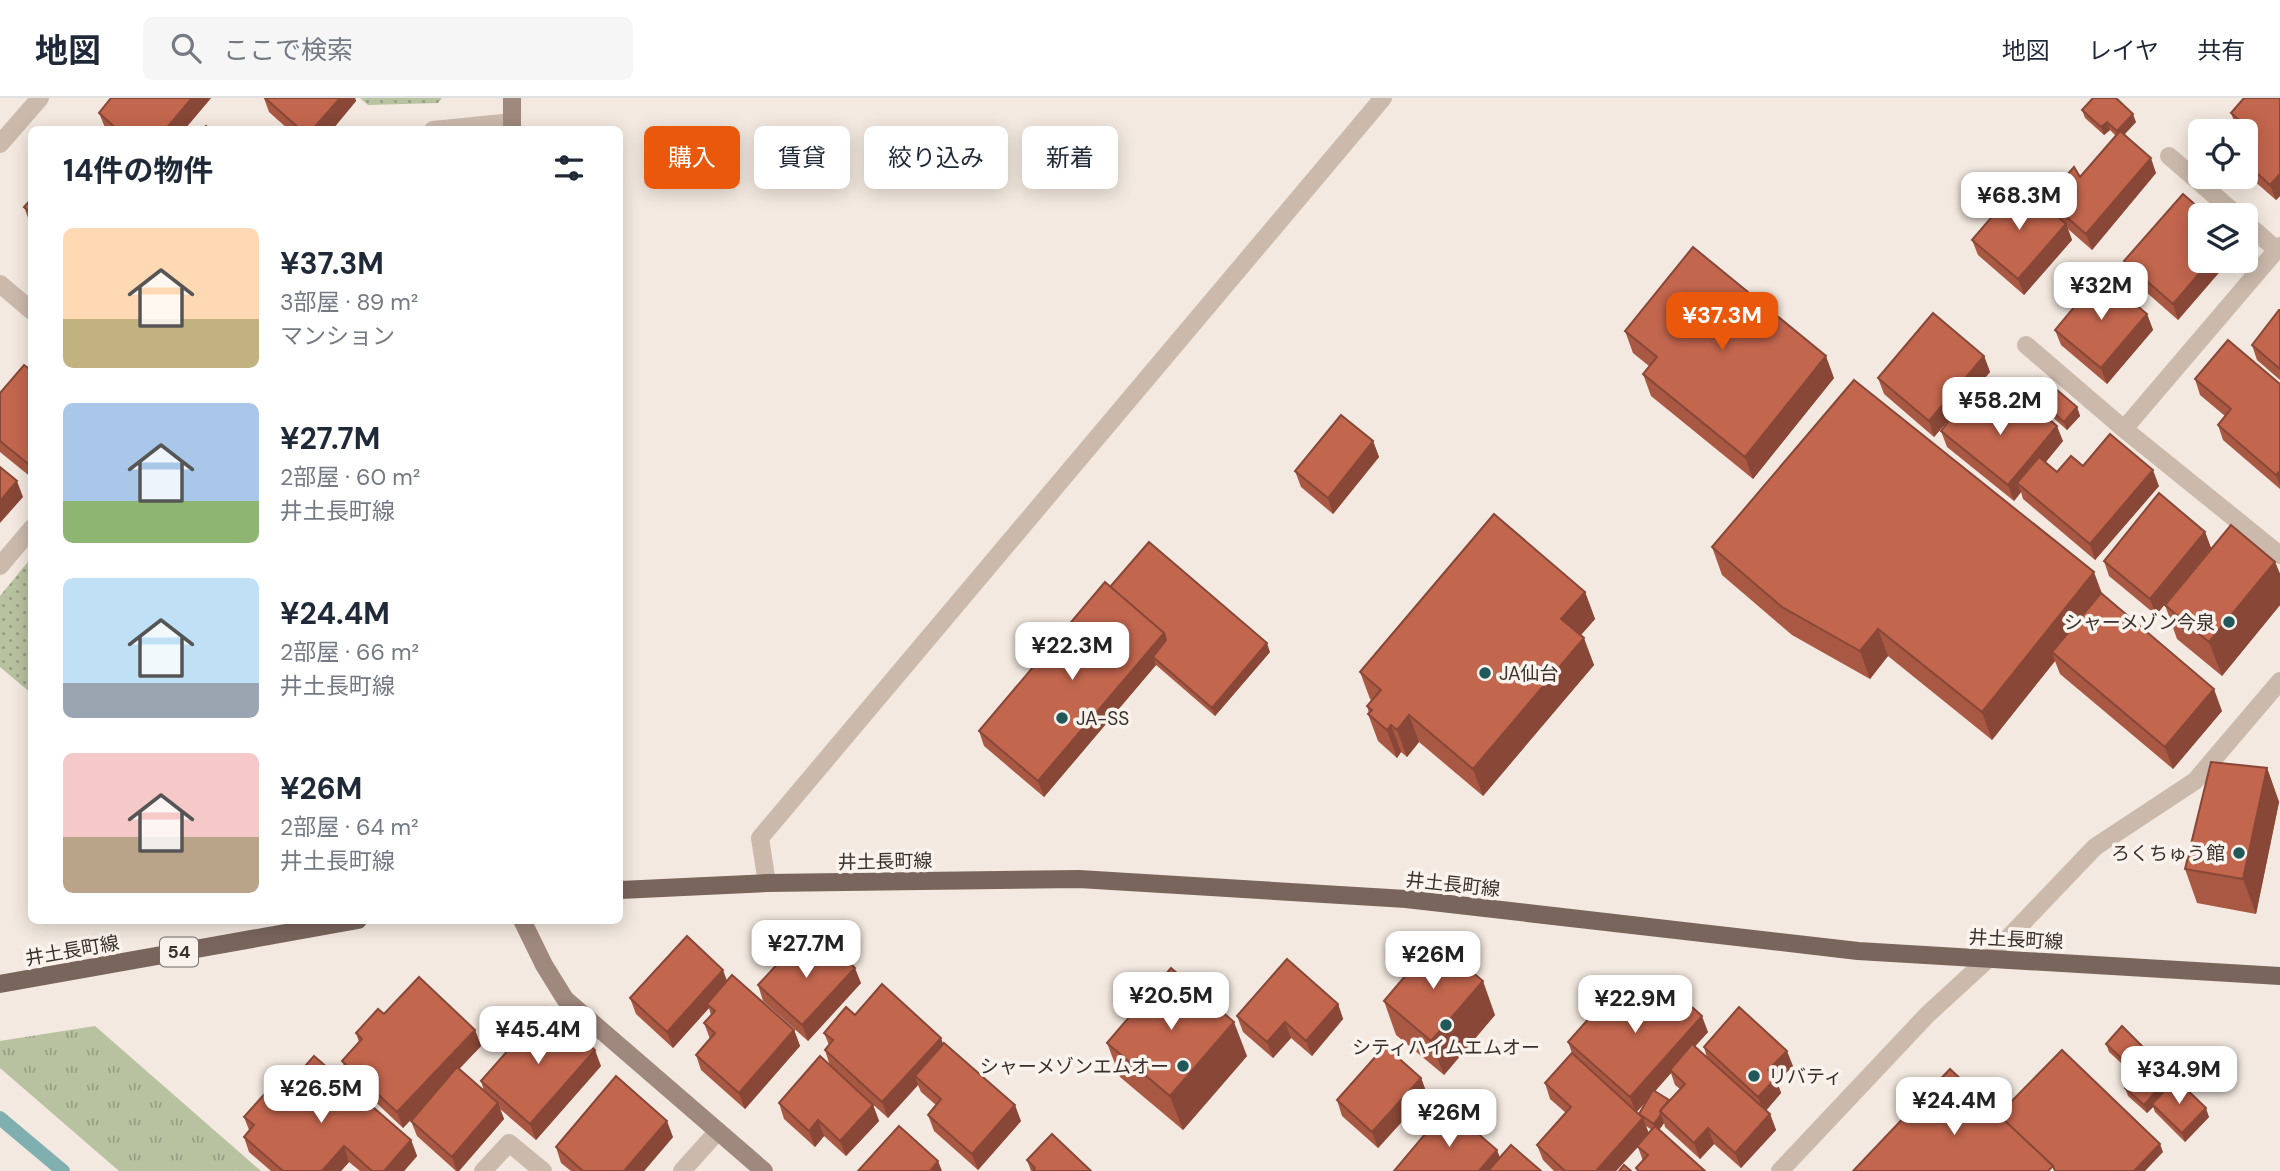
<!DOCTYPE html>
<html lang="ja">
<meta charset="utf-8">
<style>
:root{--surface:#fff;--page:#f6f6f7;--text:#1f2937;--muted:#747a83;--line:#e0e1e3;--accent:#ea580c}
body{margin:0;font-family:"DM Sans","Noto Sans JP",sans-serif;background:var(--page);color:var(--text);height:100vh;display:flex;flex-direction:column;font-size:26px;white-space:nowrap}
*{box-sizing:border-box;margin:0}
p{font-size:23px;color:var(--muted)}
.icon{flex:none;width:38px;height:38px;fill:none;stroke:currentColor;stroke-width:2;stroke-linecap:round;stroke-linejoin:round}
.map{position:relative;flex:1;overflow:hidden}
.panel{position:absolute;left:28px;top:28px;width:595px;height:798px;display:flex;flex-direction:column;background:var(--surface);border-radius:10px;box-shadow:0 4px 18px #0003}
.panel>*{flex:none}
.top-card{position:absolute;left:644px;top:28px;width:665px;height:63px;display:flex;gap:14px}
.controls{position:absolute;left:2188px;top:21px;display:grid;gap:14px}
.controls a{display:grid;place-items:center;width:70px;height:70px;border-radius:10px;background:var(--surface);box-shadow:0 4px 18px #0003;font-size:35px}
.price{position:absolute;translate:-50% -60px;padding:0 16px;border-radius:14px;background:#fff;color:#222;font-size:23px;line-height:46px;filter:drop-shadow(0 2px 4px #0008)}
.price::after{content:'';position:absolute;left:50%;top:42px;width:21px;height:16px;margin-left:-10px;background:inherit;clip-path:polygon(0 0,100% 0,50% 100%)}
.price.active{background:var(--accent);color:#fff}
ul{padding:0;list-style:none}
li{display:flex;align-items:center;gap:21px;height:175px;padding:0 35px}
li span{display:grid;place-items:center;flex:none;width:196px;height:140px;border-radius:10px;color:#555}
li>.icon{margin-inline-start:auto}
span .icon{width:84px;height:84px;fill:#fffc;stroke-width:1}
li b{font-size:30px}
h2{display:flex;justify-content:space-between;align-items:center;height:84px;padding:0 35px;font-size:30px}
.pill{padding:0 24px;border-radius:10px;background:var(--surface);box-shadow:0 4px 18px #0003;font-size:24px;line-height:63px}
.pill.active{background:var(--accent);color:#fff}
header{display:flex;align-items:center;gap:42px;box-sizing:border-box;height:98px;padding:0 35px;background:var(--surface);border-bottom:2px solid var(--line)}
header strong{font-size:33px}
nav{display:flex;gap:38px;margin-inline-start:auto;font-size:24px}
.search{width:490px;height:63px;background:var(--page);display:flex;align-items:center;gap:18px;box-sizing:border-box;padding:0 24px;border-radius:10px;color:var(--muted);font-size:26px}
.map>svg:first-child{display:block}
.grass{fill:url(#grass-tufts)}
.park{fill:url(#park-dots)}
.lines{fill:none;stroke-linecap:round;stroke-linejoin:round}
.stream{stroke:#7fafaf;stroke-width:14}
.lane{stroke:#cbb9ac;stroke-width:18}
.street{stroke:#cbb9ac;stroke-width:18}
.secondary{stroke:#9f887d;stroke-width:18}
.primary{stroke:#7a655c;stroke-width:18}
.wall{fill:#a85843;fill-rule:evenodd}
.shaded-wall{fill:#884737}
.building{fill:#c3664e;stroke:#884737;stroke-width:2}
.poi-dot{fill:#21585a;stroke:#faf3ed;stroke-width:2.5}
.labels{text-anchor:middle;stroke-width:7;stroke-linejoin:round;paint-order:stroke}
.shield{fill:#faf3ed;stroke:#736a65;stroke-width:2}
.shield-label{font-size:18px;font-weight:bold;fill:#392f2b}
.poi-label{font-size:19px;fill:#392f2b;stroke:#faf3ed;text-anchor:end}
.street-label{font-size:19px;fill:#392f2b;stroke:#faf3ed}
</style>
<header>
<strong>地図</strong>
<div class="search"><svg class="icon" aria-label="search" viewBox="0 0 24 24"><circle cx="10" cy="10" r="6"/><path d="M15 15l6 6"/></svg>ここで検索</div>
<nav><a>地図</a><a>レイヤ</a><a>共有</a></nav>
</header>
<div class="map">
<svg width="2280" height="1073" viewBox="0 0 2280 1073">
<defs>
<pattern id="grass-tufts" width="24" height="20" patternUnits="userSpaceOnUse" patternTransform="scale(1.75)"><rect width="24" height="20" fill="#b8c2a0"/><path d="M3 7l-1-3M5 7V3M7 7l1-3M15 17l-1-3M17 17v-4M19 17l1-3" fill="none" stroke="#979e83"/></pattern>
<pattern id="park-dots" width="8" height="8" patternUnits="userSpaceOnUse" patternTransform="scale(1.75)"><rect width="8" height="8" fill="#b8c2a0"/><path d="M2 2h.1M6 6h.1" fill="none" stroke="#979e83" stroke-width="1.8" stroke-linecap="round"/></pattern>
</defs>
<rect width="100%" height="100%" fill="#f3e9e0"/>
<polygon class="grass" points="95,928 261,1073 119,1073 0,970 0,943"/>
<g class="park">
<polygon points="360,0 442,0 438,5 368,7"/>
<polygon points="31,460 31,595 0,569 0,498"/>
</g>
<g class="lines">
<polyline class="stream" points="0,1020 63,1073"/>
<g class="lane">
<polyline points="2169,58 2237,117"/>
<polyline points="2245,124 2277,152"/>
<polyline points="2026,247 2124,331"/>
<polyline points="483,1073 509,1045 543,1073"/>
</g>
<g class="street">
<polyline points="433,32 512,24"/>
<polyline points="0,46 40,0"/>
<polyline points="2280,148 2124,331 2280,457"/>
<polyline points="0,186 32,213"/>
<polyline points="0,468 32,430"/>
<polyline points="767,785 760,740 1383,0"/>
<polyline points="682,1073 718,1033"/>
<polyline points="1780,1073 1927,917 1988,861 2095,749 2195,683 2280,583"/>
</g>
<g class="secondary">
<polyline points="512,32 512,0"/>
<polyline points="522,822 544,867 565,901 764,1073"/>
</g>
<g class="primary">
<polyline points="620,792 767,785 1079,781 1406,801 1858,853 2280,878"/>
<polyline points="0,886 358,822"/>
</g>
</g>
<g class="wall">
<polygon points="111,0 211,0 184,32 106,32 99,15"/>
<polygon points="264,0 355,0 356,3 332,32 289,32 269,14"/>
<polygon points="2280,0 2280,98 2276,102 2245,75 2245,33 2239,32 2237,31 2231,15"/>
<polygon points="2082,12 2136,24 2124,37 2156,75 2092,152 2068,131 2072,142 2024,197 1978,157 1972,142 2050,112 2046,101 2080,79 2116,38 2110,32 2104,37 2085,20"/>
<polygon points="32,100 32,126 30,125 24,109"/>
<polygon points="2124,163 2229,163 2178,222 2129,179"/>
<polygon points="2280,212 2280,282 2257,262 2252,247"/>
<polygon points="2147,216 2153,232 2107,286 2061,247 2055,232"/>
<polygon points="1625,233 1834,280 1753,381 1651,298 1643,276 1649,268 1633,255"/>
<polygon points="1984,258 1990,274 1966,302 2000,330 2063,343 2045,364 2057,374 2083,368 2159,388 2095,462 2023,401 2021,394 2014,403 1947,349 1941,333 1957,312 1934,339 1884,296 1878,280"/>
<polygon points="32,273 32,380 0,354 0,295"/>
<polygon points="2195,281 2280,286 2280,391 2223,342 2218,327 2225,318 2200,297"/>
<polygon points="2038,301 2077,309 2080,318 2067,332 2041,309"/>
<polygon points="1373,343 1379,359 1333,416 1301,389 1295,373"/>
<polygon points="2205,434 2211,450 2156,517 2109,478 2104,463"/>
<polygon points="1712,449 2102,496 2222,613 2173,671 2060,576 2055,563 1992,642 1888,558 1870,581 1792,537 1722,477"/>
<polygon points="2275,464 2280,476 2280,507 2222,578 2177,541 2165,507"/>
<polygon points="1110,489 1270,554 1215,618 1156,567 1044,699 984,648 979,633"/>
<polygon points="1585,494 1595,521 1581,537 1594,567 1483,698 1419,644 1407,659 1401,654 1397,660 1378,643 1368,616 1369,615 1367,608 1371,602 1370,601 1360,574"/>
<polygon points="2267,670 2279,704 2256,816 2197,805 2185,771"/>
<polygon points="811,859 861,885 808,943 763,903 758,887"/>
<polygon points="727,883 794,932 800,948 745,1011 701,972 696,957 710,941 704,925 711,917 709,910 673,950 636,916 630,900"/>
<path d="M1659,902L1708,934L1695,948L1707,960L1704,949L1793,968L1777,984L1781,995L1766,1012L1770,1016L1776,1032L1741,1070L1714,1046L1700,1061L1665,1029L1664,1025L1659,1032L1705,1073H1637L1636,1070L1643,1063L1638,1049L1616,1073H1554L1543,1062L1537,1047L1566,1015L1550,1001L1545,985L1572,955L1568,944L1617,909ZM1671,975L1675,987L1680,991L1669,1003L1655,993ZM1648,1001L1639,1016L1636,1014ZM1646,1028L1652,1032L1649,1036Z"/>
<polygon points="1384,903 1495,917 1444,977 1396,937"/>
<polygon points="1338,906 1343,921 1312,958 1291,940 1273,960 1243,934 1237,918"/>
<polygon points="384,916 475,932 481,948 459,971 484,993 481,983 601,968 536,1042 500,1011 504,1021 459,1073 456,1073 417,1038 411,1023 422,1010 403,1030 348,978 342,963 359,944 356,935"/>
<polygon points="855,917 943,946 1021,1023 978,1072 934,1033 928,1017 936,1007 921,994 918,987 888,1020 830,968 825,952 829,947 824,935"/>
<polygon points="1107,945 1247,958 1183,1032 1120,979"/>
<polygon points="2106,946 2144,950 2147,958 2132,975 2109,954"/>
<polygon points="2177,970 2180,978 2177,982 2209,1019 2185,1044 2155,1014 2153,1009 2147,1015 2128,998 2125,990"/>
<polygon points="1421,980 1427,996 1378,1050 1342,1018 1337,1002"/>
<polygon points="279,998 411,1042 417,1058 404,1073 360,1073 349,1064 341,1073 271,1073 249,1054 244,1039 249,1032 244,1019"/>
<polygon points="779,1005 873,1007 879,1023 846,1058 824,1038 815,1049 784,1021"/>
<polygon points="673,1039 644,1073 571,1073 561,1065 556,1049"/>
<polygon points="1027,1062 1091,1073 1031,1073"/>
</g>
<g class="shaded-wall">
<polygon points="192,0 211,0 184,32 165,32"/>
<polygon points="340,0 355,0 356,3 332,32 312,32"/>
<polygon points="2133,16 2136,24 2120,41 2117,33"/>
<polygon points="2107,24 2110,32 2104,37 2101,29"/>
<polygon points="2151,60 2156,75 2092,152 2086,136"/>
<polygon points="2280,76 2280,98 2276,102 2270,87"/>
<polygon points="2066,126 2072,142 2024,197 2018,181"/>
<polygon points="2210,163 2229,163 2178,222 2173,206"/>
<polygon points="2147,216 2153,232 2107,286 2101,270"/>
<polygon points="1826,258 1834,280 1753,381 1745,359"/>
<polygon points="1984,258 1990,274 1934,339 1929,323"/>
<polygon points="2077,309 2080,318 2067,332 2064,324"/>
<polygon points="2057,328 2063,343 2024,391 2017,385 2021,394 2014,403 2008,387"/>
<polygon points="1373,343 1379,359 1333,416 1328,400"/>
<polygon points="2153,372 2159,388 2095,462 2090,446"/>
<polygon points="2280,373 2280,387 2276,377"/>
<polygon points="17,383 23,399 0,425 0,403"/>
<polygon points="2205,434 2211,450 2156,517 2150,501"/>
<polygon points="2275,464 2280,476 2280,507 2222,578 2209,544"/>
<polygon points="2094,474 2104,501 2052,554 2055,563 1992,642 1982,614"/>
<polygon points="1585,494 1595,521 1571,548 1561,521"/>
<polygon points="1878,531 1888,558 1870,581 1860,553"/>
<polygon points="1164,535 1169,550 1153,559 1156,567 1044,699 1038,683"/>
<polygon points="1584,540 1594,567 1483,698 1473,671"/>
<polygon points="1267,545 1270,554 1215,618 1212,610"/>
<polygon points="2214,591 2222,613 2173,671 2165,649"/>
<polygon points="1409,617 1419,644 1407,659 1397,632"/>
<polygon points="1391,627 1401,654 1397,660 1387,632"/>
<polygon points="2267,670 2279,704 2256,816 2243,781"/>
<polygon points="855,870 861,885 808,943 802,927"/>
<polygon points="723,872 729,888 707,906 709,910 673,950 667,934"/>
<polygon points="1483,883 1495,917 1444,977 1431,943"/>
<polygon points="1338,906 1343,921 1312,958 1306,943"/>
<polygon points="1702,918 1708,934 1672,974 1670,972 1671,975 1636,1015 1630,999"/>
<polygon points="1234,924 1247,958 1183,1032 1170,998"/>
<polygon points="1285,924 1291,940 1273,960 1267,944"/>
<polygon points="475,932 481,948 403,1030 397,1014"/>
<polygon points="794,932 800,948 745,1011 739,995"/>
<polygon points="941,940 947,956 915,978 918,987 888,1020 882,1004"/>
<polygon points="2144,950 2147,958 2132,975 2129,967"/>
<polygon points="595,952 601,968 536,1042 530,1026"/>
<polygon points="1787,953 1793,968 1777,984 1781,995 1764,1015 1758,999 1768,972"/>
<polygon points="2177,970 2180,978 2154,1008 2152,1006 2153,1009 2147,1015 2144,1007"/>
<polygon points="1421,980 1427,996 1378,1050 1372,1034"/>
<polygon points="498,1005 504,1021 459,1073 457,1073 452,1059"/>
<polygon points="873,1007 879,1023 846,1058 840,1043"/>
<polygon points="1015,1007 1021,1023 978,1072 972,1056"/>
<polygon points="2206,1010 2209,1019 2185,1044 2182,1035"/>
<polygon points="1661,1016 1664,1025 1657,1035 1654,1026"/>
<polygon points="1770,1016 1776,1032 1741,1070 1735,1055"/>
<polygon points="1643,1020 1649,1036 1616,1073 1596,1073"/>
<polygon points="818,1022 824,1038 815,1049 809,1033"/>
<polygon points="667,1023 673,1039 644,1073 624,1073"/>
<polygon points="1708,1030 1714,1046 1700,1061 1694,1045"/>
<polygon points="411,1042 417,1058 404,1073 384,1073"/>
<polygon points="2160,1046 2163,1054 2145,1073 2134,1073"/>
<polygon points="344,1048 349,1064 341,1073 322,1073"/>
<polygon points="1497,1052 1503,1067 1498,1073 1479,1073"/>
<polygon points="938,1063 942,1073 930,1073"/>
</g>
<g class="building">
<polygon points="111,0 192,0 165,32 118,32 99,15"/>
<polygon points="265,0 340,0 312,32 301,32"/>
<polygon points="2093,0 2116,0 2133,16 2117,33 2107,24 2101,29 2082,12"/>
<polygon points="2244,0 2280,0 2280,76 2270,87 2245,64 2245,33 2238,33 2244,26 2231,15"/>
<polygon points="206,28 210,32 202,32"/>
<polygon points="2120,33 2151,60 2086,136 2046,101 2074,69 2080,79"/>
<polygon points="2020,86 2066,126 2018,181 1972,142"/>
<polygon points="2183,96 2207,117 2200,117 2200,163 2210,163 2173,206 2124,163"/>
<polygon points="32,100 32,115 24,109"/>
<polygon points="1693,149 1826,258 1745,359 1643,276 1657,259 1625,233"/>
<polygon points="2101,177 2147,216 2101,270 2055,232"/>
<polygon points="2279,212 2280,212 2280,271 2252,247"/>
<polygon points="1933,215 1984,258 1929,323 1878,280"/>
<polygon points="2228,242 2280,286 2280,373 2276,377 2218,327 2231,311 2195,281"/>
<polygon points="24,267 32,273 32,369 0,343 0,295"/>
<polygon points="1854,282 2094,474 1982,614 1878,531 1860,553 1782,509 1712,449"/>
<polygon points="2050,286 2077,309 2064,324 2038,301"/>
<polygon points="2024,300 2057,328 2008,387 1941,333 1965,302 2000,330"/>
<polygon points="1341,317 1373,343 1328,400 1295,373"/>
<polygon points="2110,336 2153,372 2090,446 2017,385 2039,359 2057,374 2071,358 2083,368"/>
<polygon points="0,369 17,383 0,403"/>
<polygon points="2159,395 2205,434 2150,501 2104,463"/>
<polygon points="1494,416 1585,494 1561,521 1584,540 1473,671 1409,617 1397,632 1391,627 1387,632 1368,616 1372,612 1367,608 1381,592 1360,574"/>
<polygon points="2231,427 2275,464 2209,544 2165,507"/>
<polygon points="1149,444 1267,545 1212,610 1153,559 1166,542 1164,535 1110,489"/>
<polygon points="1105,484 1164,535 1038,683 979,633"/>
<polygon points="2101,495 2214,591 2165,649 2052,554"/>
<polygon points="2211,664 2267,670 2243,781 2185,771"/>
<polygon points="687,838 723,872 667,934 630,900"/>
<polygon points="826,843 855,870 802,927 758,887 796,846 811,859"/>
<polygon points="1435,843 1483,883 1431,943 1384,903"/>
<polygon points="1287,861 1338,906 1306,943 1285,924 1267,944 1237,918"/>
<polygon points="1171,870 1234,924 1170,998 1107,945"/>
<polygon points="732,877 794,932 739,995 696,957 715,935 704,925 715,913 707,906"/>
<polygon points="419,879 475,932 397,1014 342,963 362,941 356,935 378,911 384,916"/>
<polygon points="1639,884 1659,902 1670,889 1702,918 1630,999 1568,944 1607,900 1617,909"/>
<polygon points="882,886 941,940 882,1004 825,952 833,942 824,935 846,909 855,917"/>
<polygon points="546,909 595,952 530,1026 481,983"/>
<polygon points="1739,909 1787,953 1768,972 1776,980 1758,999 1704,949"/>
<polygon points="2122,928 2144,950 2129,967 2106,946"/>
<polygon points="944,945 1015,1007 972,1056 928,1017 941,1001 915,978"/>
<polygon points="1692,946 1770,1016 1735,1055 1708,1030 1694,1045 1660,1013 1685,986 1670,972"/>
<polygon points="1385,948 1421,980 1372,1034 1337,1002"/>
<polygon points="2062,952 2160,1046 2134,1073 2055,1073 2053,1068 1998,1017"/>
<polygon points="2158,953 2177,970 2144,1007 2125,990"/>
<polygon points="1572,955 1643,1020 1596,1073 1565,1073 1537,1047 1571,1009 1545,985"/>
<polygon points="314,958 411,1042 384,1073 372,1073 344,1048 322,1073 283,1073 244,1039 254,1027 244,1019 270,990 279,998"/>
<polygon points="820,958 873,1007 840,1043 818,1022 809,1033 779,1005"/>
<polygon points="457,969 498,1005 452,1059 411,1023"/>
<polygon points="1950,971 2053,1068 2048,1073 1853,1073"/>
<polygon points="616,978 667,1023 624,1073 583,1073 556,1049"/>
<polygon points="2176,981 2206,1010 2182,1035 2152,1006"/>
<polygon points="1653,992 1669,1002 1660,1013 1661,1016 1654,1026 1639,1016"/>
<polygon points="1454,1015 1497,1052 1479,1073 1394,1073 1437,1022 1443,1027"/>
<polygon points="899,1028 938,1063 930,1073 858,1073"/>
<polygon points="1655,1028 1705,1073 1639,1073 1636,1070 1648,1057 1637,1048"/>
<polygon points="1052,1036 1091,1073 1033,1073 1035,1070 1027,1062"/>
<polygon points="1511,1047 1541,1073 1488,1073"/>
<polygon points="1624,1067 1631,1073 1619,1073"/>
</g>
<g class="poi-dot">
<circle cx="2229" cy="524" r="7"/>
<circle cx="1485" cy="575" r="7"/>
<circle cx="1062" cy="620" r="7"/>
<circle cx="2239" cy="755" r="7"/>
<circle cx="1446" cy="927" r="7"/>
<circle cx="1183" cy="968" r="7"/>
<circle cx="1754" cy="978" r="7"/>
</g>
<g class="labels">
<rect class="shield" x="160" y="839.5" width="38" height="29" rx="5"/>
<g class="shield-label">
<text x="179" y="860">54</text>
</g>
<g class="poi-label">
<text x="2215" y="531">シャーメゾン今泉</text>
<text x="1499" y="582" text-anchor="start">JA仙台</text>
<text x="1076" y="627" text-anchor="start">JA-SS</text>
<text x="2225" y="762">ろくちゅう館</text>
<text x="1446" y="956" text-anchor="middle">シティハイムエムオー</text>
<text x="1169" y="975">シャーメゾンエムオー</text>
<text x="1768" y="985" text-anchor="start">リバティ</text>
</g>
<g class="street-label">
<text transform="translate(885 763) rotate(-1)" y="7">井土長町線</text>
<text transform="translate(1453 786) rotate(6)" y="7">井土長町線</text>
<text transform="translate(2016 841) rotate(3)" y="7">井土長町線</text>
<text transform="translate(72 852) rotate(-10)" y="7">井土長町線</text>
</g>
</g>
</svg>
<div class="controls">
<a><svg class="icon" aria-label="locate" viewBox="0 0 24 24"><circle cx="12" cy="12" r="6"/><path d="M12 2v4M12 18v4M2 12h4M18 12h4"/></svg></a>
<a><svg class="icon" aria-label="layers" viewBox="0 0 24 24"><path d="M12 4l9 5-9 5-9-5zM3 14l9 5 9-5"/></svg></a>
</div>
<b class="price" style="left:2019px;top:134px">¥68.3M</b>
<b class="price" style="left:2101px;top:224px">¥32M</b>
<b class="price active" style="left:1722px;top:254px">¥37.3M</b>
<b class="price" style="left:2000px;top:339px">¥58.2M</b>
<b class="price" style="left:1072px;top:584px">¥22.3M</b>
<b class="price" style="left:806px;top:882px">¥27.7M</b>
<b class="price" style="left:1433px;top:893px">¥26M</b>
<b class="price" style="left:1171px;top:934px">¥20.5M</b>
<b class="price" style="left:1635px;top:937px">¥22.9M</b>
<b class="price" style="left:538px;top:968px">¥45.4M</b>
<b class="price" style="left:2179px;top:1008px">¥34.9M</b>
<b class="price" style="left:321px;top:1027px">¥26.5M</b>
<b class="price" style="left:1954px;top:1039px">¥24.4M</b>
<b class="price" style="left:1449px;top:1051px">¥26M</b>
<div class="top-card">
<a class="pill active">購入</a>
<a class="pill">賃貸</a>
<a class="pill">絞り込み</a>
<a class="pill">新着</a>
</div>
<section class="panel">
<h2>14件の物件<svg class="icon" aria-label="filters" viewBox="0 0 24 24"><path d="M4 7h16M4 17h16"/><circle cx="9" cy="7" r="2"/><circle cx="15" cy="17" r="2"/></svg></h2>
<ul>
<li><span style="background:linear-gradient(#ffd9b3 65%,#c2b280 0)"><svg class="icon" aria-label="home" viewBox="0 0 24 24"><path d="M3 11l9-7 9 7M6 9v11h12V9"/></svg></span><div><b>¥37.3M</b><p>3部屋 · 89 m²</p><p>マンション</p></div></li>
<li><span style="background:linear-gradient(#a9c7e8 70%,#8fb573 0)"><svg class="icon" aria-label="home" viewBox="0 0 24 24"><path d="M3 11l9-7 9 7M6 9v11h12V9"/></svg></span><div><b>¥27.7M</b><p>2部屋 · 60 m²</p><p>井土長町線</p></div></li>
<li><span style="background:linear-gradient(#bfe0f5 75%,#9aa5b1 0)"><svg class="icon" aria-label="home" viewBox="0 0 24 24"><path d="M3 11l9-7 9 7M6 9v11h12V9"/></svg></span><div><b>¥24.4M</b><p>2部屋 · 66 m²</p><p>井土長町線</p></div></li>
<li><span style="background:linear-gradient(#f6c9c9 60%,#b9a48a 0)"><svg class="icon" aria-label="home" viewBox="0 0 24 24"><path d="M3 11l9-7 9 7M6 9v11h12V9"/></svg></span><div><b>¥26M</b><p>2部屋 · 64 m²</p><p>井土長町線</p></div></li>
</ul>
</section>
</div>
